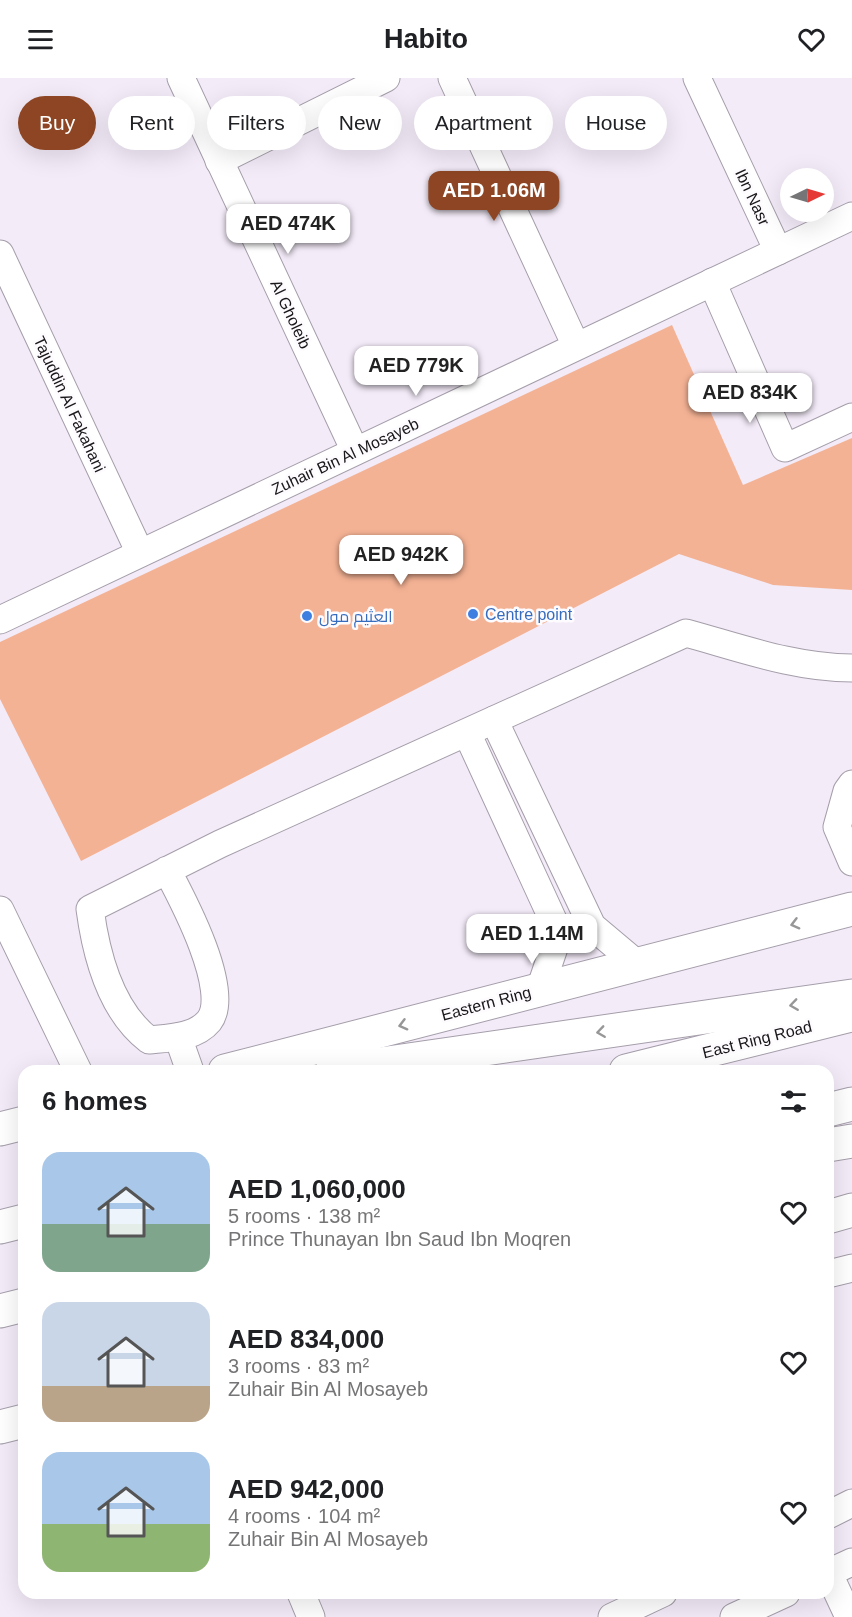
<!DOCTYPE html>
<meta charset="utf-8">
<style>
:root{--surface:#fff;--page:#f2f2f2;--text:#202124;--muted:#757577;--accent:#8d4523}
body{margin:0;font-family:Helvetica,Cairo,sans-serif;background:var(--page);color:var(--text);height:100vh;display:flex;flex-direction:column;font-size:22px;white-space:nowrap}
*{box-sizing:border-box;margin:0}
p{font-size:20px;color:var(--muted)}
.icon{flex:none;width:33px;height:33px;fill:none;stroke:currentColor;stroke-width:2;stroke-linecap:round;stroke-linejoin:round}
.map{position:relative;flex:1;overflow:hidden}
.sheet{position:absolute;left:18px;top:987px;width:816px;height:534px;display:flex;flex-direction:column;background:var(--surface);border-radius:18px;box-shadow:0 6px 24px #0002}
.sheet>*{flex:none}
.guide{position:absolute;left:18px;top:18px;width:816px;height:54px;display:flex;gap:12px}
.needle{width:39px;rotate:85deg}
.controls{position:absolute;left:780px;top:90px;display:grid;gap:12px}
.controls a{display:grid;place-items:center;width:54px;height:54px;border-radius:50%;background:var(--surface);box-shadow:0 6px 24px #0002;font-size:30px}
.price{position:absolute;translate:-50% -51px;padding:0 14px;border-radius:12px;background:#fff;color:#222;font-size:20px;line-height:39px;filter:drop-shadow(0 2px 3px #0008)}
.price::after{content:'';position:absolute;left:50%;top:36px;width:18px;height:14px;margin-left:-9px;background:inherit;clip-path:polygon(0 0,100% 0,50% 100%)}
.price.selected{background:var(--accent);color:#fff}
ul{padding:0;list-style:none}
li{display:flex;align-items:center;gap:18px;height:150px;padding:0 24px}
li span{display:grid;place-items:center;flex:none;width:168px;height:120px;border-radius:18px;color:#555}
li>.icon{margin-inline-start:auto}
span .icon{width:72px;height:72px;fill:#fffc;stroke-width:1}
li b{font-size:26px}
h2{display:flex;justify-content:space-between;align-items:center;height:72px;padding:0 24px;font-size:26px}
.tag{padding:0 21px;border-radius:27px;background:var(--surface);box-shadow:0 6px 24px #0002;font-size:21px;line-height:54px}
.tag.selected{background:var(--accent);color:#fff}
header{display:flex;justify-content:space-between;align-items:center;height:78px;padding:0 24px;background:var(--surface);font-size:27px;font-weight:700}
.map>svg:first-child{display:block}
.building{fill:#f4b294}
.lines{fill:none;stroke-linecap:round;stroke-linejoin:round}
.minor-casing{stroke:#a59eaa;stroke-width:29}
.major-casing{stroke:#a59eaa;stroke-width:35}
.highway-casing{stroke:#a59eaa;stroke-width:35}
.minor{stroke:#fff;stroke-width:27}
.major{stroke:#fff;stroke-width:33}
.highway{stroke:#fff;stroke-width:33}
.oneway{stroke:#989798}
.shop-dot{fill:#3f7fe0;stroke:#fdfbfe;stroke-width:2}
.labels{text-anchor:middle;stroke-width:5;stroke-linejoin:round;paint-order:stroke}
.street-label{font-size:16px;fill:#1a171b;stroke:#fdfbfe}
.shop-label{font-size:16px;fill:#366cbe;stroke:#fdfbfe;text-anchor:start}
</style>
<header><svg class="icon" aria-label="menu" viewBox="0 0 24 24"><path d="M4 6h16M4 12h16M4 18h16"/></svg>Habito<svg class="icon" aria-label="heart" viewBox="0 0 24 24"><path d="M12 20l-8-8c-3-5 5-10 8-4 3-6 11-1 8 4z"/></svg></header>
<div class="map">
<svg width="852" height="1539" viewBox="0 0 852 1539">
<rect width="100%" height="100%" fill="#f3ebf8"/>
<polygon class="building" points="672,247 743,407 852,360 852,512 773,507 679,476 81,783 0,621 0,564"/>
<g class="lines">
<g class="minor-casing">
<g id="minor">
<polyline points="181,0 355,373"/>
<polyline points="452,0 576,268"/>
<polyline points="697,0 778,173"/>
<polyline points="219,83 386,0"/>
<polyline points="0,176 140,475"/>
<polyline points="712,204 785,370 852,339"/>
<polyline points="0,542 852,138"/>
<polyline points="494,642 592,848 636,885"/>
<polyline points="467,655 559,855 540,911"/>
<polyline points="852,706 847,713 837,749 852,784"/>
<path d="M167,792C183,822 232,914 209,943C195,960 168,960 149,962C111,933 96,876 90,831L220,766L686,555C741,570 795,590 852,590"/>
<polyline points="0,832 78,993"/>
<polyline points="178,959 190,993"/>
<polyline points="828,1196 852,1190"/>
<polyline points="828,1437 852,1425"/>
<polyline points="828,1494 849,1539"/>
<polyline points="828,1495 852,1484"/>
<polyline points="301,1515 311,1539"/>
<polyline points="612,1539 663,1515"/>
<polyline points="734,1539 786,1515"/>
</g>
</g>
<g class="major-casing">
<g id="major">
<polyline points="225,993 852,831"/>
<polyline points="0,1051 24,1045"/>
<polyline points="828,1139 852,1132"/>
<polyline points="0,1349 24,1343"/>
</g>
</g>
<g class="highway-casing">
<g id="highway">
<polyline points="332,993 852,918"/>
<polyline points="626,993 847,938"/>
<polyline points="828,1032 852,1026"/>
<polyline points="828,1067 852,1063"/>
<polyline points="0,1149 24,1143"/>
<polyline points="0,1233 24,1227"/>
</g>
</g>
<use href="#minor" class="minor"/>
<use href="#major" class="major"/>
<use href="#highway" class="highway"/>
</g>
<defs><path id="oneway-chevron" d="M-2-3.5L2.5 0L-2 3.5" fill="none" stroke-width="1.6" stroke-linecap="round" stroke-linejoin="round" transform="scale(1.5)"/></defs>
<g class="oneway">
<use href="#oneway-chevron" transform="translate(795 846) rotate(165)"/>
<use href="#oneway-chevron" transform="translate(794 927) rotate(172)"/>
<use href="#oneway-chevron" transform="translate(403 947) rotate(165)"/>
<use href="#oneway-chevron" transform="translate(601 954) rotate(172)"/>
</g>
<g class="shop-dot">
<circle cx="473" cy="536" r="6"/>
<circle cx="307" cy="538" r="6"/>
</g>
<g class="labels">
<g class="street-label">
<text transform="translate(753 119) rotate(65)" y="6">Ibn Nasr</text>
<text transform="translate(291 236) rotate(65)" y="6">Al Gholeib</text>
<text transform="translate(70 326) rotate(65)" y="6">Tajuddin Al Fakahani</text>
<text transform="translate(345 378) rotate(-25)" y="6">Zuhair Bin Al Mosayeb</text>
<text transform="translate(486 925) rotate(-15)" y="6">Eastern Ring</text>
<text transform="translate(757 961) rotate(-14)" y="6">East Ring Road</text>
</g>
<g class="shop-label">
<text x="485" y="542">Centre point</text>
<text x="319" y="544">العثيم مول</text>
</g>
</g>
</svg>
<div class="controls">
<a><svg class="needle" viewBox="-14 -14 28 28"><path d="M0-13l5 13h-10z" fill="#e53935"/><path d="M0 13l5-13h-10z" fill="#757577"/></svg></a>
</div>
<b class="price selected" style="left:494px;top:144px">AED 1.06M</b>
<b class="price" style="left:288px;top:177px">AED 474K</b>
<b class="price" style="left:416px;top:319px">AED 779K</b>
<b class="price" style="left:750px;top:346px">AED 834K</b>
<b class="price" style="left:401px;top:508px">AED 942K</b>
<b class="price" style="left:532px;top:887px">AED 1.14M</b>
<div class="guide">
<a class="tag selected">Buy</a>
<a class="tag">Rent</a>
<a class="tag">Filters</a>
<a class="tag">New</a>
<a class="tag">Apartment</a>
<a class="tag">House</a>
</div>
<section class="sheet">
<h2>6 homes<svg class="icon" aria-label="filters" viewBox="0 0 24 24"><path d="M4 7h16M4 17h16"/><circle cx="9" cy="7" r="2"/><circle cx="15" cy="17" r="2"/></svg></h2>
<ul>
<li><span style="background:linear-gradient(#a9c7e8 60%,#7fa58c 0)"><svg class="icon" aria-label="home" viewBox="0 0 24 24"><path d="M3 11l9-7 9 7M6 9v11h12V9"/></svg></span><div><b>AED 1,060,000</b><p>5 rooms · 138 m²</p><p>Prince Thunayan Ibn Saud Ibn Moqren</p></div><svg class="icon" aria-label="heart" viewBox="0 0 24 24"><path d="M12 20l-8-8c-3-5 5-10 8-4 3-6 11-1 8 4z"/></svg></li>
<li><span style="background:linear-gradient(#c9d6e8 70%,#b9a48a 0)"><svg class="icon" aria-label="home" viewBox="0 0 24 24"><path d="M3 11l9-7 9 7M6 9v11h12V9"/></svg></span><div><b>AED 834,000</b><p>3 rooms · 83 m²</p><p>Zuhair Bin Al Mosayeb</p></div><svg class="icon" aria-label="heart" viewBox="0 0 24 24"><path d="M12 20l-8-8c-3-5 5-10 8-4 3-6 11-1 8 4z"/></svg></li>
<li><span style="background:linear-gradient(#a9c7e8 60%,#8fb573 0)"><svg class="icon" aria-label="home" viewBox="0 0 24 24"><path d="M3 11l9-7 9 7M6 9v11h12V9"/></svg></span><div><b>AED 942,000</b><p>4 rooms · 104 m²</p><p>Zuhair Bin Al Mosayeb</p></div><svg class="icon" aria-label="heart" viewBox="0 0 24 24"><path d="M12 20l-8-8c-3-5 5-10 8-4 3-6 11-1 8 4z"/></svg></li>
</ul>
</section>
</div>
